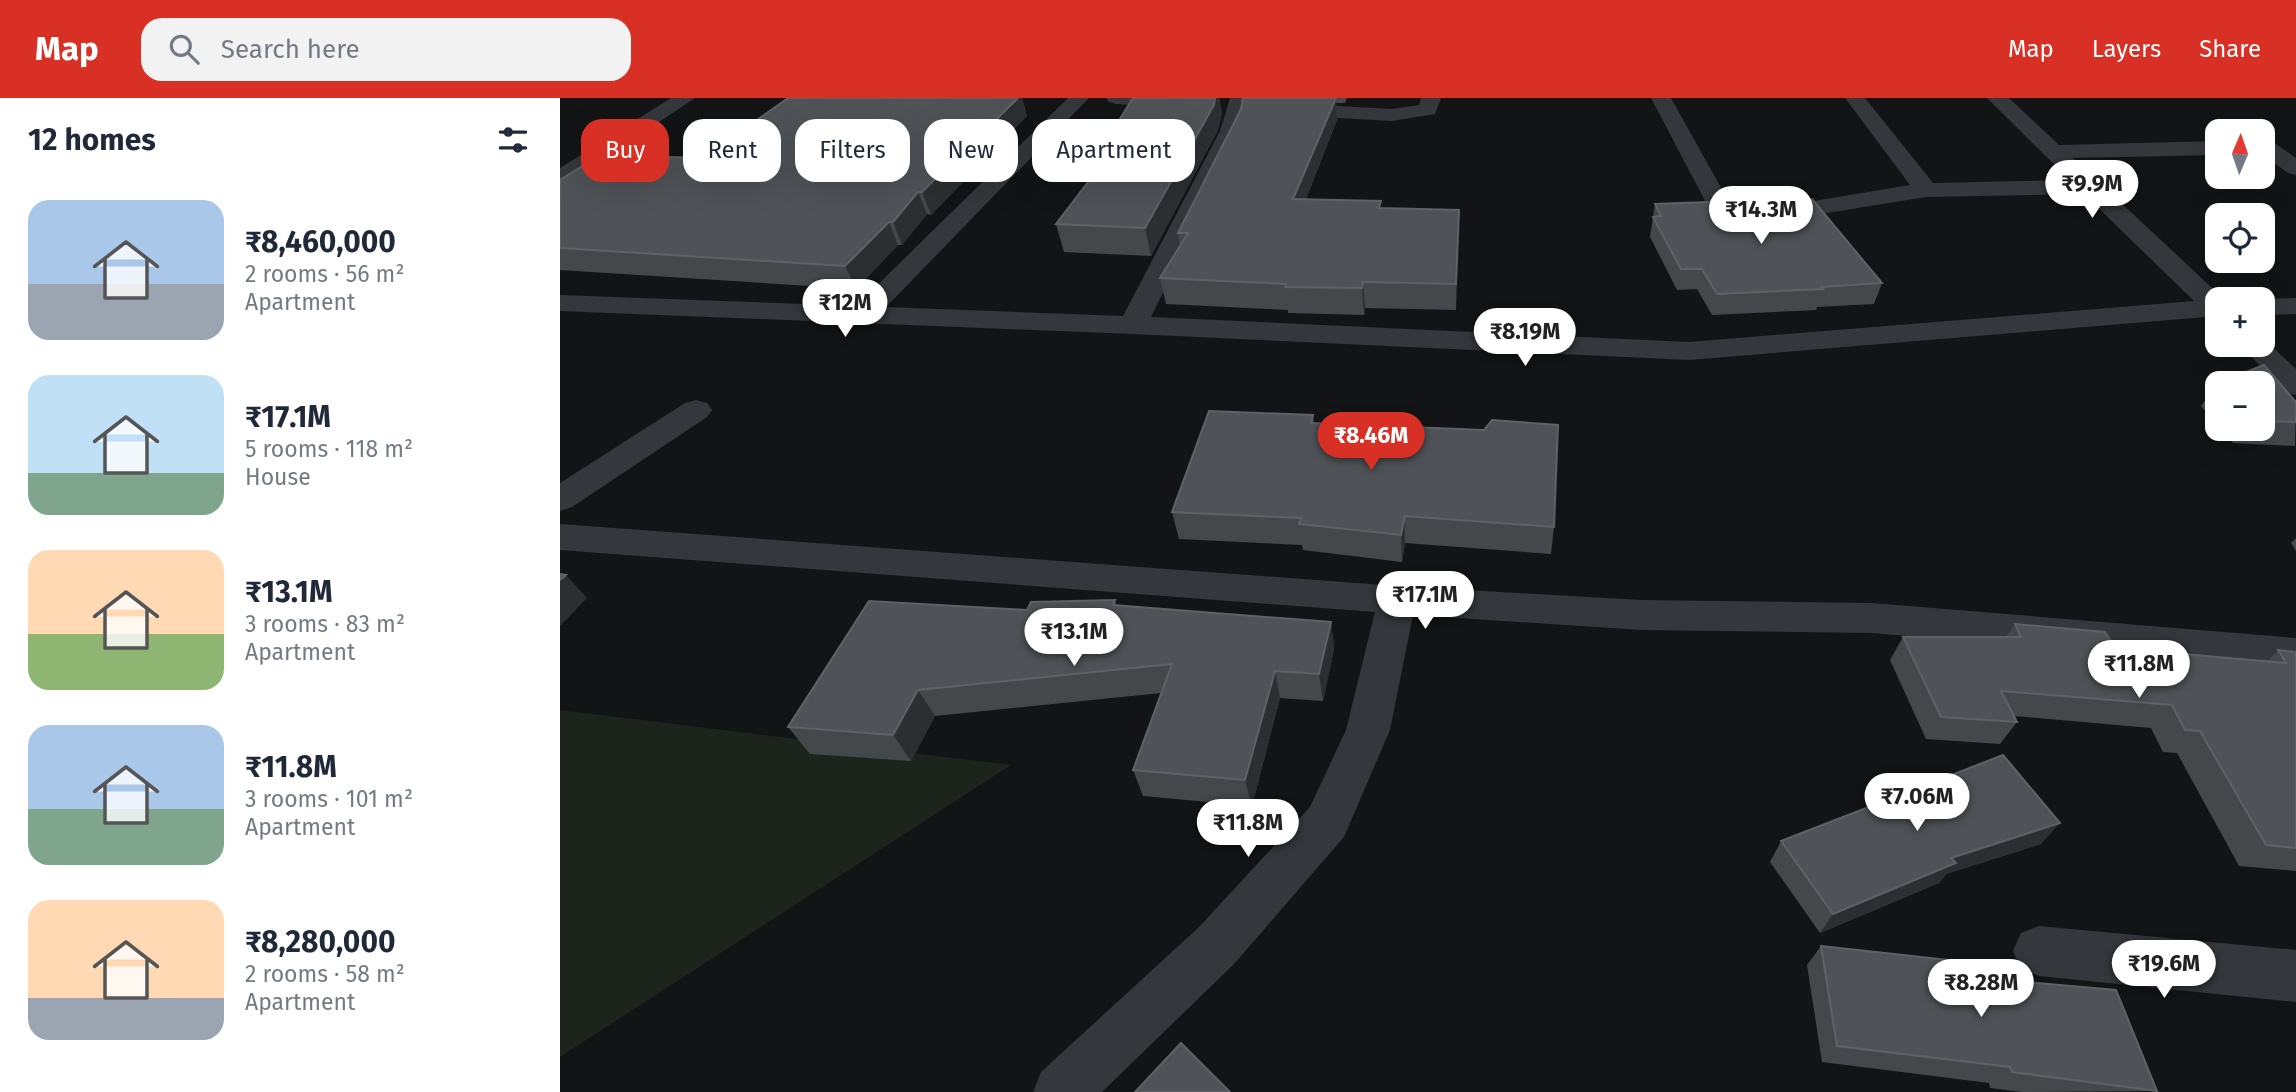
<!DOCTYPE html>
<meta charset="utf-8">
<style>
:root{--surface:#fff;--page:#f2f2f3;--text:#1f2937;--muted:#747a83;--accent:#d93025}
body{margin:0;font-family:"Fira Sans",sans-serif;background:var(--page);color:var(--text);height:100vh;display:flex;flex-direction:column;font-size:26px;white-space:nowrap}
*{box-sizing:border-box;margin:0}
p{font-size:23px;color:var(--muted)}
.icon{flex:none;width:38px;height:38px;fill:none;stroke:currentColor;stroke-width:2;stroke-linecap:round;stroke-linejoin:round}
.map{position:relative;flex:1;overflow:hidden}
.sheet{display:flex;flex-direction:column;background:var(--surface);width:560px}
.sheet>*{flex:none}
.top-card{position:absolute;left:21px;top:21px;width:665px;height:63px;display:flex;gap:14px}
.needle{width:46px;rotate:2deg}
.fabs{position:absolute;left:1645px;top:21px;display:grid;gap:14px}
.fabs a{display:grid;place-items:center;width:70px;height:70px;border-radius:14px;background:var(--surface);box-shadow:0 7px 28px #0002;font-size:35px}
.price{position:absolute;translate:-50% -60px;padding:0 16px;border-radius:24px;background:#fff;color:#222;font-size:23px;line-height:46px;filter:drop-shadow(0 2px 4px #0008)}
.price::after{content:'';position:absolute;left:50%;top:42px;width:21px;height:16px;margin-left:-10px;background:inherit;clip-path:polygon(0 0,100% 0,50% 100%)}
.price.active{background:var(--accent);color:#fff}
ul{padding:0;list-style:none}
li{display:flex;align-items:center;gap:21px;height:175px;padding:0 28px}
li span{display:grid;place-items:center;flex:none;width:196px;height:140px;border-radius:21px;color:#555}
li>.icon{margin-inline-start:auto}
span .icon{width:84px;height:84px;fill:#fffc;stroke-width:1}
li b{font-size:30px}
h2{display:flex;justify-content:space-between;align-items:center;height:84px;padding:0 28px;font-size:30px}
.chip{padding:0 24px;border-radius:21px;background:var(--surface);box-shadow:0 7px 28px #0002;font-size:24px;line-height:63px}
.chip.active{background:var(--accent);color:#fff}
header{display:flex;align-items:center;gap:42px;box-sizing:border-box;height:98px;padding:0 35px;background:var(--accent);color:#fff}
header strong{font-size:33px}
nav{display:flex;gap:38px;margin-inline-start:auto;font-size:24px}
.search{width:490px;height:63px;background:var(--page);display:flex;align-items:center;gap:18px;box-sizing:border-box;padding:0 24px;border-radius:21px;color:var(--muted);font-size:26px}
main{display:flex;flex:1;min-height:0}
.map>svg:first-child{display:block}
.green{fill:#1c241b}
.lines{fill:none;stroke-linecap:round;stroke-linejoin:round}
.minor{fill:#34373b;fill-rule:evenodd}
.wall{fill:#44484b}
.shaded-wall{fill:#2c2e31}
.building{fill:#4f5357;stroke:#5c6266;stroke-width:2}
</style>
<header>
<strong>Map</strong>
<div class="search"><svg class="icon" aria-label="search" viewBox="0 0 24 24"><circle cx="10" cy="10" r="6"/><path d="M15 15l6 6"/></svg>Search here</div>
<nav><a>Map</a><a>Layers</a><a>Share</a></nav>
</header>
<main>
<section class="sheet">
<h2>12 homes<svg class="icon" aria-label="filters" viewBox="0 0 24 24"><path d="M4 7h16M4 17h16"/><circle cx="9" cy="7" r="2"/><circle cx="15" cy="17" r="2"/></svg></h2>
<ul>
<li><span style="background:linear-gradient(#a9c7e8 60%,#9aa5b1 0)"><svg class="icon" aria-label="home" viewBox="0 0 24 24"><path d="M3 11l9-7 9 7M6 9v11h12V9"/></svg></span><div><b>₹8,460,000</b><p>2 rooms · 56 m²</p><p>Apartment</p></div></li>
<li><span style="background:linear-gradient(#bfe0f5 70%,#7fa58c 0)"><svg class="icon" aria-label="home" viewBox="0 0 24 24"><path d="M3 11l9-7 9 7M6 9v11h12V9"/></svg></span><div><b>₹17.1M</b><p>5 rooms · 118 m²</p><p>House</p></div></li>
<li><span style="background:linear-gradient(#ffd9b3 60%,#8fb573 0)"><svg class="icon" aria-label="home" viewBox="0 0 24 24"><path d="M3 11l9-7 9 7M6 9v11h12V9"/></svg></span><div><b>₹13.1M</b><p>3 rooms · 83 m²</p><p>Apartment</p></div></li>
<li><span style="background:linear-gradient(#a9c7e8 60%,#7fa58c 0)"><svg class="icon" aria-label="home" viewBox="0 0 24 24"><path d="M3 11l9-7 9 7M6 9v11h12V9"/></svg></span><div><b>₹11.8M</b><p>3 rooms · 101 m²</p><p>Apartment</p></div></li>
<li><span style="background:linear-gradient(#ffd9b3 70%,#9aa5b1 0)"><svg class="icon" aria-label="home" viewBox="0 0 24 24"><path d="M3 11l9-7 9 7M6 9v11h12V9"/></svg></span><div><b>₹8,280,000</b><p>2 rooms · 58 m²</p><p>Apartment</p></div></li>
</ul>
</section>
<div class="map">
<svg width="1736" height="994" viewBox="0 0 1736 994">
<rect width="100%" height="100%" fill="#131416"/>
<polygon class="green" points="0,612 451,667 0,959"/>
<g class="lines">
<g class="minor">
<polygon points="111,0 135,0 8,85 0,87 0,70"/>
<polygon points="508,0 529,0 326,209 563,218 660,33 670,0 690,0 682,33 591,219 1129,244 1634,203 1524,96 1366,99 1230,121 1152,116 1091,0 1111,0 1169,104 1230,107 1350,87 1285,0 1305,0 1373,85 1510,82 1427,0 1449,0 1499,47 1657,43 1657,57 1513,60 1664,201 1657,201 1657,218 1129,262 573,236 0,213 0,197 296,208"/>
<polygon points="546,0 630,0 633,4 630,8 623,10 556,6 549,4"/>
<polygon points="861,0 881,0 875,16 832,23 725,17 718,15 715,11 718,7 725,5 832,11 859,7"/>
<polygon points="1703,43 1713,44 1736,60 1736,77 1728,75 1703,57"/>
<polygon points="1736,200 1736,216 1703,217 1703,201 1701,201"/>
<polygon points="1703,240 1736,271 1736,297 1725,295 1681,247 1703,247"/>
<polygon points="136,302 147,305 152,312 147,319 12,409 0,413 0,385 125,305"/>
<polygon points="0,426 837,488 1081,502 1312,505 1736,540 1736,572 1312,535 1081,532 853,517 830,632 784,739 675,865 542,994 473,994 481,974 639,829 750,709 786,632 815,514 0,452"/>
<polygon points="1479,828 1736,852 1736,904 1479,878 1461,871 1453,853 1461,835"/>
</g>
</g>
<g class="wall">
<polygon points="228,0 462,0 467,18 371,117 367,116 342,147 338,147 296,191 0,172 0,82 143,60"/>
<polygon points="573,0 659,0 662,15 658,32 591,158 504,154 496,126 538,70 536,59"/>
<polygon points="683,0 787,0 785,5 776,5 777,22 746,101 821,110 899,112 896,212 805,210 804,217 728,215 728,212 606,206 600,180 620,148 618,135 681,11"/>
<polygon points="1095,106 1322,185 1314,206 1257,209 1256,212 1152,217 1137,191 1117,192 1090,139"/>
<polygon points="1703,285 1736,304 1735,348 1673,345 1661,331 1703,331"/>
<polygon points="1657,286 1657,327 1641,308"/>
<polygon points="753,317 754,325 994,429 991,456 845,445 842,464 743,452 742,447 619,441 612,414"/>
<polygon points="1736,440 1736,453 1731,445"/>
<polygon points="555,502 557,508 771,524 774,551 763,603 720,600 692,708 583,698 573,672 601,595 375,618 351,663 250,656 228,629 467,512"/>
<polygon points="1455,526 1555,550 1707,564 1718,552 1736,554 1736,773 1679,768 1617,655 1603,654 1591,630 1454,618 1457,624 1440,646 1366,641 1330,562 1343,539 1446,539"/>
<polygon points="1221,743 1481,746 1386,776 1379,785 1260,835 1210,764"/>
<polygon points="1261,848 1401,878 1597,993 1462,994 1430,990 1429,985 1262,964 1247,867"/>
</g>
<g class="shaded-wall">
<polygon points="458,0 462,0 467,18 371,117 362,94"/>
<polygon points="655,0 659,0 662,15 658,32 591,158 585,130"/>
<polygon points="776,0 777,22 736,126 733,101"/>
<polygon points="358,94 367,116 342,147 333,124"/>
<polygon points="329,124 338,147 296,191 285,168"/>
<polygon points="803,184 805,210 804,217 802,190"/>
<polygon points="845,418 845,445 842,464 841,437"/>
<polygon points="6,477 27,500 0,528 0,482"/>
<polygon points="771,524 774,551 763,603 759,576"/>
<polygon points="715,573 720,600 692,708 685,682"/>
<polygon points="358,592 375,618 351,663 333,637"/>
<polygon points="1500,725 1481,746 1386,776 1379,785 1260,835 1273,816 1391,760"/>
</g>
<g class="building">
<polygon points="228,0 458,0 362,94 358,94 333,124 329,124 285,168 0,150 0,82 40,57 143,60"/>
<polygon points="573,0 655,0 654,7 585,130 496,126 544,63 536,59"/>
<polygon points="683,0 776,0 733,101 821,103 819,110 899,112 896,186 803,184 802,190 725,189 726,186 600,180 628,135 618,135 681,11"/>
<polygon points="1252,101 1322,185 1261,189 1263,191 1157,196 1142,171 1121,171 1093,119 1101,118 1095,106 1204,102 1235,104"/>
<polygon points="1704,267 1736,304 1736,324 1703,323 1703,285 1658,285"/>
<polygon points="649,313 753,317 751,325 924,332 932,322 998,327 994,429 845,418 841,437 739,426 741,420 612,414"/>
<polygon points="0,476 6,477 0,482"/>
<polygon points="555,502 553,507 771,524 759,576 715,573 685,682 573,672 612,566 358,592 333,637 228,629 309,503 467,512 471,504"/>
<polygon points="1455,526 1545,534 1555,550 1726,565 1718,552 1736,554 1736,750 1706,747 1640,633 1625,632 1612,607 1441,593 1457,624 1381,619 1343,539 1461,539"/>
<polygon points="1443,657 1500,725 1391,760 1396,765 1273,816 1221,743"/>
<polygon points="1261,848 1397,863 1401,878 1556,892 1597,993 1452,974 1450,969 1277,948"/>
<polygon points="621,945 670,994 575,994"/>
</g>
</svg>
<div class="fabs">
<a><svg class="needle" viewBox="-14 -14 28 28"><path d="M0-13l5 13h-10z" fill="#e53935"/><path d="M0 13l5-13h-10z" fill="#747a83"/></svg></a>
<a><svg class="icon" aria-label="locate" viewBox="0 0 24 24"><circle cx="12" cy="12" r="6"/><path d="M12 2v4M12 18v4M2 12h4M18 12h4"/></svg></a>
<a>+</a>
<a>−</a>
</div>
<b class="price" style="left:1532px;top:122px">₹9.9M</b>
<b class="price" style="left:1201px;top:148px">₹14.3M</b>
<b class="price" style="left:285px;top:241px">₹12M</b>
<b class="price" style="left:965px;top:270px">₹8.19M</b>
<b class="price active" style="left:811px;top:374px">₹8.46M</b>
<b class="price" style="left:865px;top:533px">₹17.1M</b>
<b class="price" style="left:514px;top:570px">₹13.1M</b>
<b class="price" style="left:1579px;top:602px">₹11.8M</b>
<b class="price" style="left:1357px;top:735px">₹7.06M</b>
<b class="price" style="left:688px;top:761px">₹11.8M</b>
<b class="price" style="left:1604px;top:902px">₹19.6M</b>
<b class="price" style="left:1421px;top:921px">₹8.28M</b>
<div class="top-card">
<a class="chip active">Buy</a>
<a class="chip">Rent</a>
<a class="chip">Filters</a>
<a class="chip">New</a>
<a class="chip">Apartment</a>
</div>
</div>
</main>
